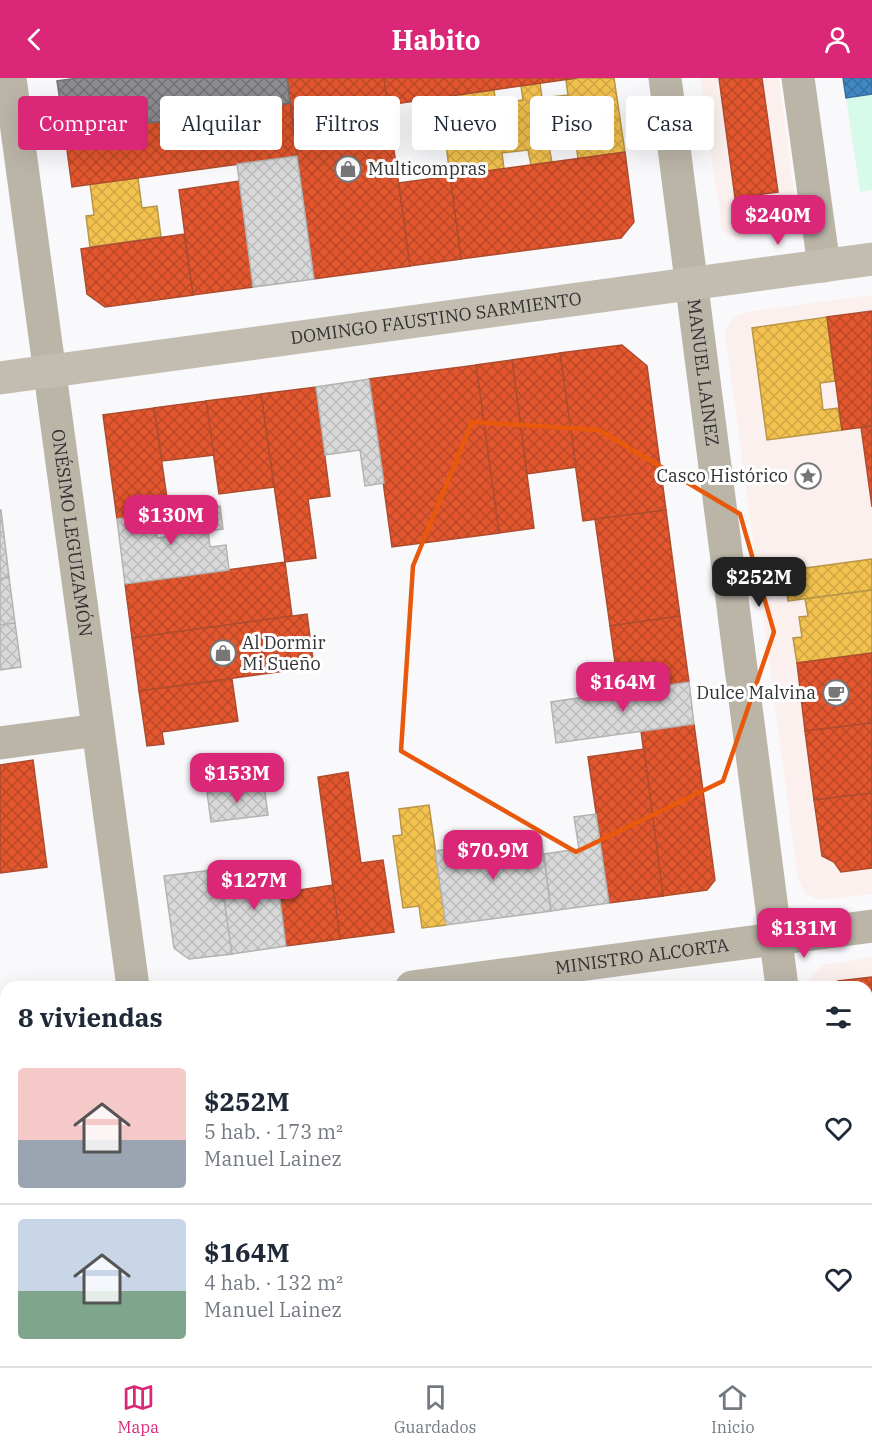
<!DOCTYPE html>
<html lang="es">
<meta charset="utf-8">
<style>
:root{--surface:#fff;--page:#f6f6f7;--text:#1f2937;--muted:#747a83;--line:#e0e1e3;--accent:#db2777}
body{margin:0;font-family:"IBM Plex Serif",serif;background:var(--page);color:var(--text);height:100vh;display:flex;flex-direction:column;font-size:22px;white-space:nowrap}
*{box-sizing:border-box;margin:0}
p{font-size:20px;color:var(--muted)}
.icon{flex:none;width:33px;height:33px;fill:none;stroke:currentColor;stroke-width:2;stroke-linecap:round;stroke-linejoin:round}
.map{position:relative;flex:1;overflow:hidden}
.side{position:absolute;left:0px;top:903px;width:873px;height:386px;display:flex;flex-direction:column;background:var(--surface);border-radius:18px 18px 0 0;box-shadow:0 6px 24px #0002}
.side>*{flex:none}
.top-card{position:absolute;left:18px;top:18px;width:837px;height:54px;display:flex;gap:12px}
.price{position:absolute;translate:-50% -51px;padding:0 14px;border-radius:12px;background:var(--accent);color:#fff;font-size:20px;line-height:39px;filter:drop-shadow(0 2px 3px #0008)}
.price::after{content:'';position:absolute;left:50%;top:36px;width:18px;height:14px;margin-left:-9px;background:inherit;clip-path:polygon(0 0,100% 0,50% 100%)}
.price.selected{background:#222;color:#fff}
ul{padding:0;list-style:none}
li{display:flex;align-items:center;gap:18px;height:150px;padding:0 18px}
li+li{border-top:2px solid var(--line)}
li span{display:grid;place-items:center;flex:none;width:168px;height:120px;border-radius:6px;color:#555}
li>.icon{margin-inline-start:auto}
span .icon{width:72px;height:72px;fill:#fffc;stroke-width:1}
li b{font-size:26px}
h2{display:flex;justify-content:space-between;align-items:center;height:72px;padding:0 18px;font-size:26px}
.pill{padding:0 21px;border-radius:6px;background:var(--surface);box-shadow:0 6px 24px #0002;font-size:21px;line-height:54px}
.pill.selected{background:var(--accent);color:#fff}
header{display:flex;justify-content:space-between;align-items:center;height:78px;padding:0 18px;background:var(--accent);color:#fff;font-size:27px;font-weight:800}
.menu{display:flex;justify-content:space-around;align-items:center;height:84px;border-top:2px solid var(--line);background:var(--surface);font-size:16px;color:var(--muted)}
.menu a{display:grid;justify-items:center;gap:3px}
.menu .selected{color:var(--accent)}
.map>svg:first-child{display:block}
.commercial{fill:#fcf0ef}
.grass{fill:#d7faea}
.homes{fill:url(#homes-cross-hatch);stroke:#b89646;stroke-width:1.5}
.shops{fill:url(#shops-cross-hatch);stroke:#ae4c2f;stroke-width:1.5}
.schools{fill:url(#schools-cross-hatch);stroke:#3b6e99;stroke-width:1.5}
.industry{fill:url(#industry-cross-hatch);stroke:#717175;stroke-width:1.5}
.building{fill:url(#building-cross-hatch);stroke:#b3b3b3;stroke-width:1.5}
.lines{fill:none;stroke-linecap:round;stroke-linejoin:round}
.minor{stroke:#bbb5a8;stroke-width:33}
.tertiary{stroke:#bbb5a8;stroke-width:33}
.secondary{stroke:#c2bdb0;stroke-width:33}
.marked{fill:none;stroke:#e8590c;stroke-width:4.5;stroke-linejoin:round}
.labels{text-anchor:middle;stroke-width:6;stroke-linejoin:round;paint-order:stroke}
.poi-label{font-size:18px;fill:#313132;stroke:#fff;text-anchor:start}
.street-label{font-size:18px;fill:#313132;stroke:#fff}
</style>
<header><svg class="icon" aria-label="back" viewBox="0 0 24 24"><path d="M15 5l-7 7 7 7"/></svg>Habito<svg class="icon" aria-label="person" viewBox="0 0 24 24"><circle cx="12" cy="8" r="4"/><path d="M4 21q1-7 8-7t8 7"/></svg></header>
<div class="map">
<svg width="872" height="1288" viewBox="0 0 872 1288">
<defs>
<pattern id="homes-cross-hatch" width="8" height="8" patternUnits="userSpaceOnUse" patternTransform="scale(1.5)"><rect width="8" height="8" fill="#f2c14e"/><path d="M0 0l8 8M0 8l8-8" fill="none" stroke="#d0a645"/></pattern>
<pattern id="shops-cross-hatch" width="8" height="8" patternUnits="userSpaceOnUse" patternTransform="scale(1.5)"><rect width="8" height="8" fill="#e4572e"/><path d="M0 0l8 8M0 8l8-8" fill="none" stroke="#b94928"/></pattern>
<pattern id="schools-cross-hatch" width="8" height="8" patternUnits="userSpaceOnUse" patternTransform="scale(1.5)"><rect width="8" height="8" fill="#3f88c5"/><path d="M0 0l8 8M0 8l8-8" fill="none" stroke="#3570a1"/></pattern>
<pattern id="industry-cross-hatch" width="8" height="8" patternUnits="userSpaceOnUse" patternTransform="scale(1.5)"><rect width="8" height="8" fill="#8d8d92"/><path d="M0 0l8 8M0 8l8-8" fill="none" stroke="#747478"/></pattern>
<pattern id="building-cross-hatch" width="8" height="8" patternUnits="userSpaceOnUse" patternTransform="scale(1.5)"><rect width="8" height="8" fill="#dad9da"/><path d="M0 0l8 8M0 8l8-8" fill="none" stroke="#bcbbbc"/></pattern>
</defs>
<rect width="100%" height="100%" fill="#f9f9fc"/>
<g class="commercial">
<polygon points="700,0 779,0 797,136 793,149 736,159 727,157 722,151"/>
<polygon points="872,217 872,816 819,822 805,816 798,801 725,254 732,240 746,234"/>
<polygon points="872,879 872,1288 857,1288 857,1283 867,1282 867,909 810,909 810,905 812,897 823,887"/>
</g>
<polygon class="grass" points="872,16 872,112 860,114 846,20"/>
<g class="homes">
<polygon points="577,0 614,0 625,74 578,81 576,65 549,69 552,84 531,87 528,72 502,75 504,91 450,98 440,19 494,12 496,26 523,22 521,8 540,5 542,20 568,17 566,2"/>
<polygon points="138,100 142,130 157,128 161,159 90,169 86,138 94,137 90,106"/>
<polygon points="827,239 835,303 820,305 823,332 838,330 842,352 767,362 752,250"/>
<polygon points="872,481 872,512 788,523 784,493"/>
<polygon points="872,512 872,575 797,585 793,560 802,559 799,539 808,538 805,521"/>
<polygon points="429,727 446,847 422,850 419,828 403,830 393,758 402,757 399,731"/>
<polygon points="872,1064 872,1120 867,1121 867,1065"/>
</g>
<g class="shops">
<polygon points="287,0 384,0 410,188 314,201"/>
<polygon points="384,0 577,0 388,27"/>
<polygon points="719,0 762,0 778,114 735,120"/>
<polygon points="290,25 297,78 72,109 65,57 167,42 170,57 196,54 194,39"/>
<polygon points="625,74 634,144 621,160 461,181 450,98"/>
<polygon points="450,98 461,181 410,188 399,105"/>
<polygon points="239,103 253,209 193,217 179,112"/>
<polygon points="184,156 193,217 105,229 87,216 81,171"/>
<polygon points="872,233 872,348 842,352 827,239"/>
<polygon points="622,267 647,288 666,432 583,443 560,275"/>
<polygon points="560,275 576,389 527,396 512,282"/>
<polygon points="512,282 534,450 499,455 476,287"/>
<polygon points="476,287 499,455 392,469 369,301"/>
<polygon points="316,309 330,418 308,421 316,480 285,484 261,316"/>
<polygon points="261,316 274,409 219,416 206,323"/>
<polygon points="206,323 214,377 162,383 154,330"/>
<polygon points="154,330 169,434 117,441 103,337"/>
<polygon points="872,348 872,429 861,349"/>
<polygon points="666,432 680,538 610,548 595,441"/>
<polygon points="285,484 292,538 132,560 125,506"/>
<polygon points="307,536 314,589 139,613 132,560"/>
<polygon points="680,538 689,604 619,614 610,548"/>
<polygon points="872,575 872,645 805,653 797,585"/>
<polygon points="232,601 238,643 162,654 164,666 147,668 139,613"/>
<polygon points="872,645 872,715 814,722 805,653"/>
<polygon points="694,646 715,802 707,812 663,818 641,653"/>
<polygon points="644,671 663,818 609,825 588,679"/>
<polygon points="33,682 47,789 0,795 0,687"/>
<polygon points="348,694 361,785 383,782 394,854 340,861 318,699"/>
<polygon points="872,715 872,790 841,794 834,784 822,778 814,722"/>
<polygon points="333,807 340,861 286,868 279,815"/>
<polygon points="872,899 872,1064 867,1065 867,909 839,909 838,903"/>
<polygon points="6,1082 6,1137 0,1137 0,1083"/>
<polygon points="872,1120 872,1156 867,1121"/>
<polygon points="696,1282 780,1282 781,1288 697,1288"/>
</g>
<polygon class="schools" points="843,0 872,0 872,16 846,20"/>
<polygon class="industry" points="78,0 287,0 290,25 65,57 57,3"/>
<g class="building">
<polygon points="297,78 314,201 253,209 237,86"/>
<polygon points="369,301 384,405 365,408 360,372 325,377 316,309"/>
<polygon points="220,428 223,451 208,453 210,469 226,467 229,492 125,506 117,441 154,436 157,460 172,458 169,434"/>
<polygon points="1,432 9,499 0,501 0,432"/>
<polygon points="9,499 15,545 0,547 0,501"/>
<polygon points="15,545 21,589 0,592 0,547"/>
<polygon points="689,604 694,646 556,665 551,624"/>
<polygon points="264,707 268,737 211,744 207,714"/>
<polygon points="596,736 609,825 551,833 544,776 579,771 574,739"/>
<polygon points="541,759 551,833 446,847 435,773"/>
<polygon points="220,791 232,876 189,881 174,870 164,798"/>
<polygon points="276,791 286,868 232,876 221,799"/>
<polygon points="6,1251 6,1282 118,1284 89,1288 0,1288 0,1252"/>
<polygon points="229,1282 358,1282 359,1288 230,1288"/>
</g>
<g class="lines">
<g class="minor">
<polyline points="798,0 824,188"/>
<polyline points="0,665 98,652"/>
<path id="s1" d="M412,909L872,848"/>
<polyline points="0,964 6,964"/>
</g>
<g class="tertiary">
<path id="s2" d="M10,0L133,909"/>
<path id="s3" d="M665,0L782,909"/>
<polyline points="184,1282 185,1288"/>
<polyline points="830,1282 831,1288"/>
</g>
<path class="secondary" id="s4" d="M0,300L872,181"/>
</g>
<path class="marked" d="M472,344L599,352L740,436L774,554L723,703L576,774L401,673L413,488Z"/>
<defs>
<g id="shop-ring" transform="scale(1.35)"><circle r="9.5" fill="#fff" stroke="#777779" stroke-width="1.5"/><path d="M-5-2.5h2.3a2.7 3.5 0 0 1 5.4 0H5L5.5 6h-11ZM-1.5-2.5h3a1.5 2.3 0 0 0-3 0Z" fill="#777779"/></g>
<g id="sight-ring" transform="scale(1.35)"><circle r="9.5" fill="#fff" stroke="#777779" stroke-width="1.5"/><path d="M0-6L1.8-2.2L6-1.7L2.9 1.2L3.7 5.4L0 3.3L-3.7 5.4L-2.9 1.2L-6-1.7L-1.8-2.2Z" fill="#777779"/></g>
<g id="cafe-ring" transform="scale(1.35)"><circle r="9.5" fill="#fff" stroke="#777779" stroke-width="1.5"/><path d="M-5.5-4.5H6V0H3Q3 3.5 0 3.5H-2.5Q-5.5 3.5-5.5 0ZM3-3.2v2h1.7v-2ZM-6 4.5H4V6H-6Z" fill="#777779"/></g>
</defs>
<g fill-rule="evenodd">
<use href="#shop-ring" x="348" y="91"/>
<use href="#sight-ring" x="808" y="398"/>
<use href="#shop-ring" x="223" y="575"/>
<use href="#cafe-ring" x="836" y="615"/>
</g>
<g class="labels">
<g class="poi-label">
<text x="368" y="97">Multicompras</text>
<text x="788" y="404" text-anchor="end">Casco Histórico</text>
<text x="242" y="571">Al Dormir<tspan x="242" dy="21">Mi Sueño</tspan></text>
<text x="816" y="621" text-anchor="end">Dulce Malvina</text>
</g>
<g class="street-label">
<text dy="6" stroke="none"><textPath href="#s4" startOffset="440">DOMINGO FAUSTINO SARMIENTO</textPath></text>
<text dy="6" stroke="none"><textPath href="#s3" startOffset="297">MANUEL LAINEZ</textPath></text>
<text dy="6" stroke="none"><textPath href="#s2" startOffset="459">ONÉSIMO LEGUIZAMÓN</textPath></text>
<text dy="6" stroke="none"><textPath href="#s1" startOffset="232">MINISTRO ALCORTA</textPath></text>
</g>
</g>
</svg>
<b class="price" style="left:778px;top:168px">$240M</b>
<b class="price" style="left:171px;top:468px">$130M</b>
<b class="price selected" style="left:759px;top:530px">$252M</b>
<b class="price" style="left:623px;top:635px">$164M</b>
<b class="price" style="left:237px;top:726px">$153M</b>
<b class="price" style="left:493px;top:803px">$70.9M</b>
<b class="price" style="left:254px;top:833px">$127M</b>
<b class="price" style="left:804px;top:881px">$131M</b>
<div class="top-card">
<a class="pill selected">Comprar</a>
<a class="pill">Alquilar</a>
<a class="pill">Filtros</a>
<a class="pill">Nuevo</a>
<a class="pill">Piso</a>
<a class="pill">Casa</a>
</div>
<section class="side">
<h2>8 viviendas<svg class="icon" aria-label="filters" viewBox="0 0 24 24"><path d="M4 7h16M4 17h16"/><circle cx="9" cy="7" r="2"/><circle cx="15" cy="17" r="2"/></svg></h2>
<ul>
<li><span style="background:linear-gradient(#f6c9c9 60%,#9aa5b1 0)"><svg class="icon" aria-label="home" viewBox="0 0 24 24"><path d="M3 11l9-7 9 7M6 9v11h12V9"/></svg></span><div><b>$252M</b><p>5 hab. · 173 m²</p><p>Manuel Lainez</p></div><svg class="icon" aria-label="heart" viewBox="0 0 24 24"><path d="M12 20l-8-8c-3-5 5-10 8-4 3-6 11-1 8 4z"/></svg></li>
<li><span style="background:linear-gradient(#c9d6e8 60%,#7fa58c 0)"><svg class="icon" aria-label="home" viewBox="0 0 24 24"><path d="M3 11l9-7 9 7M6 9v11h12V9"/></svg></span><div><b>$164M</b><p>4 hab. · 132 m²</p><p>Manuel Lainez</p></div><svg class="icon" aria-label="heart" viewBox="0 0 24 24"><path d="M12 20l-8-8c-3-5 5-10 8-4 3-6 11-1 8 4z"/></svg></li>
</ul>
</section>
</div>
<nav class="menu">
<a class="selected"><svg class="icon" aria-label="map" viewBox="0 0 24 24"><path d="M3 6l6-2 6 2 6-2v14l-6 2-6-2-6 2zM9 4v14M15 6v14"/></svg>Mapa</a>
<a><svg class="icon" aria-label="saved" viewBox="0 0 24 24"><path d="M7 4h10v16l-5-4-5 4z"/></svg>Guardados</a>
<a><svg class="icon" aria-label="home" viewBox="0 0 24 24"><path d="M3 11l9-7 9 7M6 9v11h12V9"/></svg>Inicio</a>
</nav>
